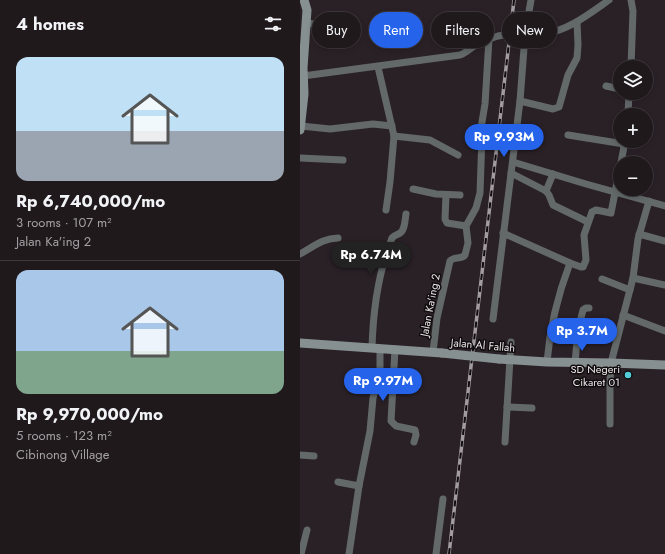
<!DOCTYPE html>
<meta charset="utf-8">
<style>
:root{--surface:#20191c;--page:#282225;--text:#f1f3f6;--muted:#a2a0a3;--line:#3d383b;--accent:#2563eb}
body{margin:0;font-family:Jost,sans-serif;background:var(--page);color:var(--text);height:100vh;display:flex;flex-direction:column;font-size:15px;white-space:nowrap}
*{box-sizing:border-box;margin:0}
p{font-size:13px;color:var(--muted)}
.icon{flex:none;width:22px;height:22px;fill:none;stroke:currentColor;stroke-width:2;stroke-linecap:round;stroke-linejoin:round}
.map{position:relative;flex:1;overflow:hidden}
.side{display:flex;flex-direction:column;background:var(--surface);width:300px}
.side>*{flex:none}
.banner{position:absolute;left:12px;top:12px;width:293px;height:36px;display:flex;gap:8px}
.fabs{position:absolute;left:313px;top:60px;display:grid;gap:8px}
.fabs a{display:grid;place-items:center;width:40px;height:40px;border-radius:50%;background:var(--surface);box-shadow:0 2px 6px #0003,0 0 0 1px var(--line);font-size:20px}
.price{position:absolute;translate:-50% -34px;padding:0 9px;border-radius:14px;background:var(--accent);color:#fff;font-size:13px;line-height:26px;filter:drop-shadow(0 1px 2px #0008)}
.price::after{content:'';position:absolute;left:50%;top:24px;width:12px;height:9px;margin-left:-6px;background:inherit;clip-path:polygon(0 0,100% 0,50% 100%)}
.price.active{background:#222;color:#fff}
ul{padding:0;list-style:none}
li{display:grid;align-content:center;gap:8px;height:212px;padding:0 16px}
li+li{border-top:1px solid var(--line)}
li span{display:grid;place-items:center;height:124px;border-radius:12px;color:#555}
li>.icon{margin-inline-start:auto}
span .icon{width:72px;height:72px;fill:#fffc;stroke-width:1}
li b{font-size:17px}
h2{display:flex;justify-content:space-between;align-items:center;height:48px;padding:0 16px;font-size:17px}
.chip{padding:0 14px;border-radius:18px;background:var(--surface);box-shadow:0 2px 6px #0003,0 0 0 1px var(--line);font-size:14px;line-height:36px}
.chip.active{background:var(--accent);color:#fff}
main{display:flex;flex:1;min-height:0}
.map>svg:first-child{display:block}
.lines{fill:none;stroke-linecap:round;stroke-linejoin:round}
.street{stroke:#636969;stroke-width:7}
.secondary{stroke:#879090;stroke-width:9}
.rail-casing{stroke:#a29b9f;stroke-width:3.5}
.rail{stroke:#100c0e;stroke-width:2;stroke-dasharray:6;stroke-linecap:butt}
.secondary-bridge{stroke:#879090;stroke-width:9}
.poi-dot{fill:#52cbd7;stroke:#100c0e;stroke-width:1.5}
.labels{text-anchor:middle;stroke-width:3;stroke-linejoin:round;paint-order:stroke}
.street-label{font-size:11px;fill:#ebe5e8;stroke:#100c0e}
.poi-label{font-size:11px;fill:#ebe5e8;stroke:#100c0e;text-anchor:end}
</style>
<main>
<section class="side">
<h2>4 homes<svg class="icon" aria-label="filters" viewBox="0 0 24 24"><path d="M4 7h16M4 17h16"/><circle cx="9" cy="7" r="2"/><circle cx="15" cy="17" r="2"/></svg></h2>
<ul>
<li><span style="background:linear-gradient(#bfe0f5 60%,#9aa5b1 0)"><svg class="icon" aria-label="home" viewBox="0 0 24 24"><path d="M3 11l9-7 9 7M6 9v11h12V9"/></svg></span><div><b>Rp 6,740,000/mo</b><p>3 rooms · 107 m²</p><p>Jalan Ka'ing 2</p></div></li>
<li><span style="background:linear-gradient(#a9c7e8 65%,#7fa58c 0)"><svg class="icon" aria-label="home" viewBox="0 0 24 24"><path d="M3 11l9-7 9 7M6 9v11h12V9"/></svg></span><div><b>Rp 9,970,000/mo</b><p>5 rooms · 123 m²</p><p>Cibinong Village</p></div></li>
</ul>
</section>
<div class="map">
<svg width="365" height="554" viewBox="0 0 365 554">
<rect width="100%" height="100%" fill="#2a2126"/>
<g class="lines">
<g class="street">
<polyline points="331,0 333,11 331,67"/>
<polyline points="7,23 40,29"/>
<polyline points="78,67 94,136 90,182 86,210"/>
<path d="M3,76L160,55C167,53 171,47 178,44C184,40 192,38 198,36C213,32 229,36 244,34C269,30 289,14 309,0"/>
<polyline points="306,86 320,89"/>
<polyline points="220,101 253,109 259,107 268,75 277,58 278,45 277,22"/>
<polyline points="328,115 329,93"/>
<polyline points="1,126 30,129 73,124 92,126"/>
<polyline points="268,135 324,144"/>
<polyline points="94,136 130,140 158,155"/>
<polyline points="0,158 43,160"/>
<polyline points="213,162 286,184 365,206"/>
<polyline points="321,163 325,141"/>
<polyline points="211,173 246,191 249,195 253,205 288,222"/>
<polyline points="113,189 136,194 160,195"/>
<polyline points="246,191 253,174"/>
<polyline points="146,195 145,219 147,223 166,226"/>
<polyline points="203,233 270,263"/>
<polyline points="339,234 365,241"/>
<path d="M0,254C13,247 23,238 38,238"/>
<polyline points="333,278 365,285"/>
<polyline points="302,279 330,290"/>
<polyline points="323,315 365,331"/>
<polyline points="193,319 220,101 225,35 231,0"/>
<path d="M72,348C73,311 78,273 92,238C95,235 97,235 100,233C105,230 105,219 106,214"/>
<polyline points="95,349 91,421 96,426 115,430 116,435 114,442"/>
<path d="M133,352L137,318L150,261C154,256 161,260 165,255L168,243L166,226L176,208L180,193L182,136L184,132L181,128L185,104L189,39"/>
<path d="M247,362C250,326 257,297 270,263L281,267H283L286,260L284,235L292,212L296,210L311,213L320,167"/>
<polyline points="275,363 278,330 283,310 286,308 289,308"/>
<polyline points="207,407 232,408"/>
<polyline points="310,424 310,384 311,363 333,278 338,239 349,201"/>
<polyline points="205,442 211,342"/>
<polyline points="0,455 14,456"/>
<polyline points="38,482 59,486"/>
<polyline points="1,554 7,530"/>
<polyline points="49,554 59,486 70,431 73,398 80,373 80,348"/>
<polyline points="136,554 143,499"/>
</g>
<g class="secondary">
<polyline points="0,130 4,94 3,68 7,10 4,0"/>
<polyline points="0,343 142,353"/>
<polyline points="199,359 247,362 311,363 365,365"/>
</g>
<g class="rail-casing">
<polyline id="rail" points="149,554 214,0"/>
</g>
<use href="#rail" class="rail"/>
<polyline class="secondary-bridge" points="142,353 199,359"/>
</g>
<circle class="poi-dot" cx="328" cy="375" r="4"/>
<g class="labels">
<g class="street-label">
<text transform="translate(130 305) rotate(-79)" y="4">Jalan Ka'ing 2</text>
<text transform="translate(183 345) rotate(5)" y="4">Jalan Al Fallah</text>
</g>
<g class="poi-label">
<text x="320" y="373">SD Negeri<tspan x="320" dy="13">Cikaret 01</tspan></text>
</g>
</g>
</svg>
<div class="fabs">
<a><svg class="icon" aria-label="layers" viewBox="0 0 24 24"><path d="M12 4l9 5-9 5-9-5zM3 14l9 5 9-5"/></svg></a>
<a>+</a>
<a>−</a>
</div>
<b class="price" style="left:204px;top:158px">Rp 9.93M</b>
<b class="price active" style="left:71px;top:276px">Rp 6.74M</b>
<b class="price" style="left:282px;top:352px">Rp 3.7M</b>
<b class="price" style="left:83px;top:402px">Rp 9.97M</b>
<div class="banner">
<a class="chip">Buy</a>
<a class="chip active">Rent</a>
<a class="chip">Filters</a>
<a class="chip">New</a>
</div>
</div>
</main>
